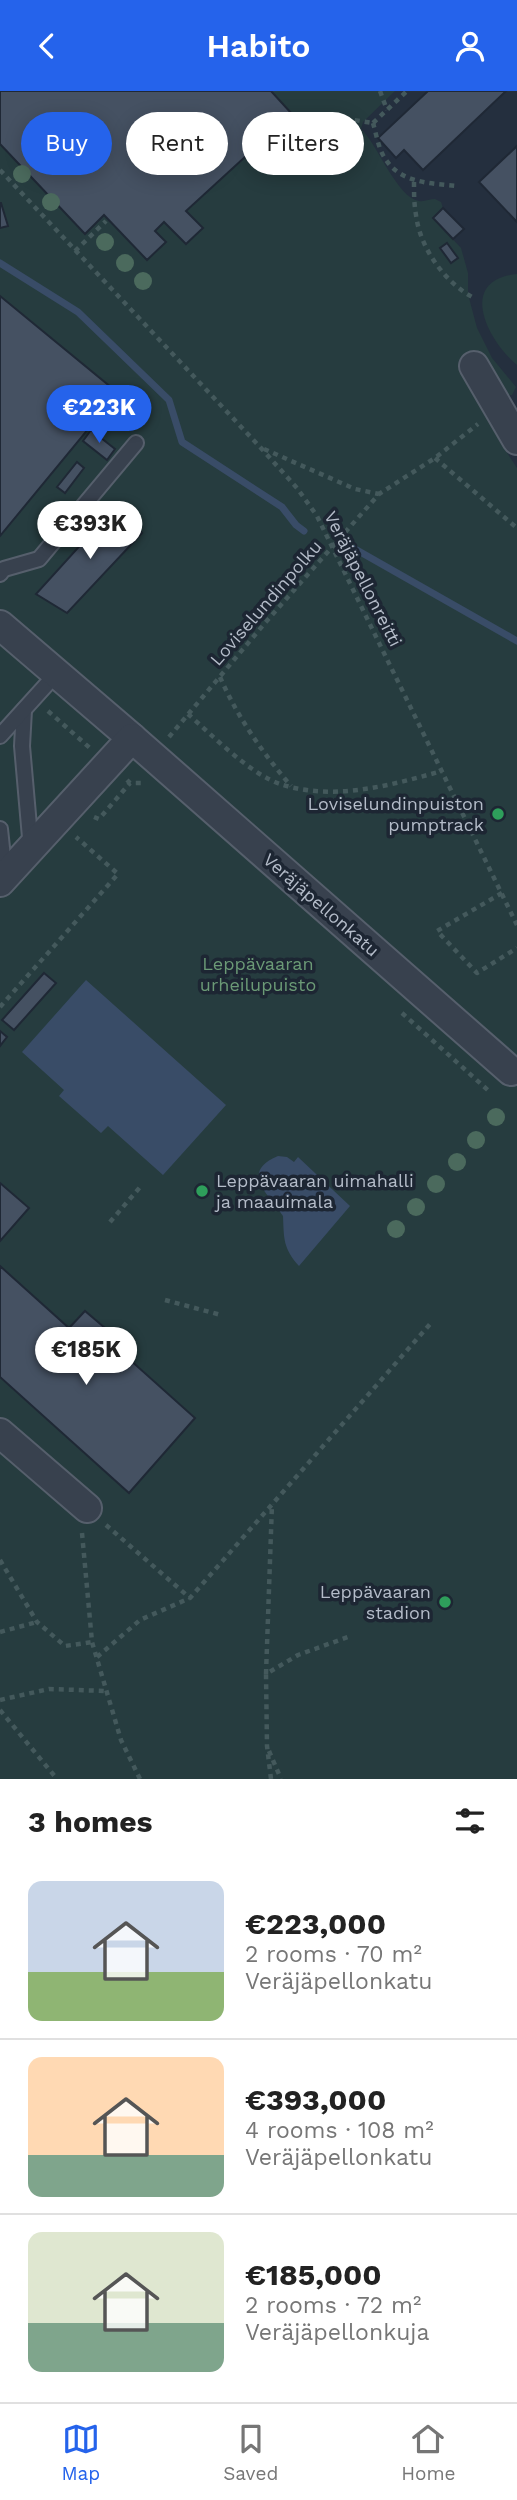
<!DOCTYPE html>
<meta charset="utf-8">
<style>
:root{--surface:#fff;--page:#f2f2f2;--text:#222;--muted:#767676;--line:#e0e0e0;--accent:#2563eb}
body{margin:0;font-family:"Work Sans",sans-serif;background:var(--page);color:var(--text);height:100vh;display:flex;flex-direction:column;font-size:26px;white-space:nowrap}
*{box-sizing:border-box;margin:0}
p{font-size:23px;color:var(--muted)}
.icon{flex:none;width:38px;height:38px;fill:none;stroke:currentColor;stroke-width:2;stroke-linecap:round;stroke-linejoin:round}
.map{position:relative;height:1688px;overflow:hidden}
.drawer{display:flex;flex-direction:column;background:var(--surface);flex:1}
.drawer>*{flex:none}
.banner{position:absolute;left:21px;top:21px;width:476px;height:63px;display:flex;gap:14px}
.price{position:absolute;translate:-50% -60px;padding:0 16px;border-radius:24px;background:#fff;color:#222;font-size:23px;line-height:46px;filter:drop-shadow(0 2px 4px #0008)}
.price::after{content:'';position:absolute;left:50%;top:42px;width:21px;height:16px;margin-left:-10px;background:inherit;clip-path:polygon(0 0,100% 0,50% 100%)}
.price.on{background:var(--accent);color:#fff}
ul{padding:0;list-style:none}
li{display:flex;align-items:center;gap:21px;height:175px;padding:0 28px}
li+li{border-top:2px solid var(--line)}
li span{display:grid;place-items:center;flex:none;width:196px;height:140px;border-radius:14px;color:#555}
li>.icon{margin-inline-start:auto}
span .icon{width:84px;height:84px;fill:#fffc;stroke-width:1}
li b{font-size:30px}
h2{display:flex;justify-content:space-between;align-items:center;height:84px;padding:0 28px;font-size:30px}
.tag{padding:0 24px;border-radius:32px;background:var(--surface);box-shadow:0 4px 18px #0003;font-size:24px;line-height:63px}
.tag.on{background:var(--accent);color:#fff}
header{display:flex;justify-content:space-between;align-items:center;height:91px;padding:0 28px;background:var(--accent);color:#fff;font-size:32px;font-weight:600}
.dock{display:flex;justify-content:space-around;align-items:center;height:98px;border-top:2px solid var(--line);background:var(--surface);font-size:19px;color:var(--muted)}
.dock a{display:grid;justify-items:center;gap:4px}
.dock .on{color:var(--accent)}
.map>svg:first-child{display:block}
.green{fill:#263c3f}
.water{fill:#394c67}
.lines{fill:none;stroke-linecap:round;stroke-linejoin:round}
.stream{stroke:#394c67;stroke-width:7}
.building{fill:#455162;stroke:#1f2835;stroke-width:2}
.lane-casing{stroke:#565f6c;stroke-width:18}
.street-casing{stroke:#565f6c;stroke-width:32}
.path{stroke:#44595c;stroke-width:4.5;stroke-dasharray:5 5;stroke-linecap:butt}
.lane{stroke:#38414e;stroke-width:14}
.street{stroke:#38414e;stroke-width:28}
.tree{fill:#4b6a5d}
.leisure-dot{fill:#2e9e5b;stroke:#1d2633;stroke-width:2.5}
.labels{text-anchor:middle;stroke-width:7;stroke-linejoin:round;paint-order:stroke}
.street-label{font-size:18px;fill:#b4bcc9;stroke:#1d2633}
.poi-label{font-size:18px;fill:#b4bcc9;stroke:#1d2633;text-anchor:end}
.park-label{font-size:18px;fill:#6b9a76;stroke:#1d2633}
</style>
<header><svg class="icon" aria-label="back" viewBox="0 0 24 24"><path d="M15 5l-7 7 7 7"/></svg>Habito<svg class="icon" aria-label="person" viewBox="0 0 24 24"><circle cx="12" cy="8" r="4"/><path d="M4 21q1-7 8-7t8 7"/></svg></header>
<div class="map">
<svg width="517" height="1688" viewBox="0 0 517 1688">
<rect width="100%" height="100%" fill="#242f3e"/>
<g class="green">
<path d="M0,0H395L363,31L361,38C377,52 397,107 419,110C424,111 430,108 435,108L441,111L443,117L433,127L461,157L468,182V203L477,237L492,267L516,296L512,304H506L516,323L517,319V334L498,348L517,377V1688H0Z"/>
<path d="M517,183V274C488,250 456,189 517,183Z"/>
</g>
<g class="water">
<polygon points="86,889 226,1014 163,1084 108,1035 101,1042 59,1005 64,999 22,961"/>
<path d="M278,1065L287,1066L294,1071L298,1066L350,1115L299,1175C283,1157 284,1148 283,1125C269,1104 239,1081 278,1065Z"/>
</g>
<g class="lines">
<g class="stream">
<polyline points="0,172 78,221 169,309 182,351 282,416 296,434 304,440"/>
<polyline points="355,458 517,550"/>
</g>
</g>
<g class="building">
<polygon points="0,0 271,0 292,23 186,120 203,137 186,153 164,131 155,140 166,151 147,169 104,124 85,143 0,53"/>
<polygon points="428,0 506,0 423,79 404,59 396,67 378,47"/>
<polygon points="303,50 319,55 314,74 298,69"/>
<polygon points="517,55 517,131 479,91"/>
<polygon points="1,112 8,135 0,137 0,112"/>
<polygon points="443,117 464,138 453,148 433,127"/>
<polygon points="447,152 458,167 451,172 440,157"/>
<polygon points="0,205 118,302 0,445"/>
<polygon points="91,339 115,358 107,369 83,350"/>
<polygon points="77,371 84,377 65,402 57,396"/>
<polygon points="115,416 142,442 67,522 36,503"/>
<polygon points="44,882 56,892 14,939 2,929"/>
<polygon points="0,940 7,946 0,955"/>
<polygon points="0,1092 29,1117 0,1150"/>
<polygon points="0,1175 69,1237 85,1220 105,1237 100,1242 195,1327 129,1402 0,1286"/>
</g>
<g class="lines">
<g class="lane-casing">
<g id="lane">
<polyline points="0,483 4,478 39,468 136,352"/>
<polyline points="24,619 22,655 31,758"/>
<polyline points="0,645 57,582"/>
<polyline points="0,738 5,785"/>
</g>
</g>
<g class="street-casing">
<g id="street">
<polyline points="474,275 517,349"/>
<polyline points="0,534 132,647"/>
<polyline points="0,791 132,647 511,980"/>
<polyline points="0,1342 87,1417"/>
</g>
</g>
<g class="path">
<polyline points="380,0 387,19"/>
<polyline points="335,26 373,32"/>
<path d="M373,32C376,42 378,55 383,64C398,92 428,92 456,95"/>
<polyline points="373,32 407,0"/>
<polyline points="0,79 260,356 297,397 317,425 517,834"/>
<path d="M414,91C414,102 414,113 416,124C420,157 445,192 474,207"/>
<polyline points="75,160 106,130"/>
<polyline points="264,358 355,398 379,403"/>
<polyline points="435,367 517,437"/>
<path d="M220,586C238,627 262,661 291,695"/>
<polyline points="48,620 91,658"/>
<path d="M188,623C213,645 252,685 283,694C336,710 391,694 442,680"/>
<polyline points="169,646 265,532 379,403 435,367 478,333"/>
<polyline points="127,689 130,692 142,692 144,694"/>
<polyline points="94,726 99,728 130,692"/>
<polyline points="502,802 437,840 477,882 517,857"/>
<polyline points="0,916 118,783 76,746"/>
<polyline points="402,922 490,1001"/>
<polyline points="110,1131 141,1095"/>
<polyline points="165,1209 221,1224"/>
<polyline points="111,1252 118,1245"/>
<polyline points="106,1434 190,1507"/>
<polyline points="82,1442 92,1551 121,1649 140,1688"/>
<polyline points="0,1469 37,1531 65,1555 92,1551"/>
<polyline points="0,1541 37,1531"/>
<polyline points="97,1566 140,1529 190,1507 431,1232"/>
<polyline points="266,1583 272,1413"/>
<polyline points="0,1609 49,1598 106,1600"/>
<polyline points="0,1619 57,1688"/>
<polyline points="269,1660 281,1688"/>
<polyline points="271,1688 267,1655 266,1583 298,1564 348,1546"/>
</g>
<use href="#lane" class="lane"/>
<use href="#street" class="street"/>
</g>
<g class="tree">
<circle cx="22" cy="83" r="9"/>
<circle cx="51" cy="111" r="9"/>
<circle cx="105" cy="151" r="9"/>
<circle cx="125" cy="172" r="9"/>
<circle cx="143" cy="190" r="9"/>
<circle cx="496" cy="1026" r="9"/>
<circle cx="476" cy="1049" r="9"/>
<circle cx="457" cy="1071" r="9"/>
<circle cx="436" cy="1093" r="9"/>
<circle cx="416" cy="1116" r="9"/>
<circle cx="396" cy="1138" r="9"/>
</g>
<g class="leisure-dot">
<circle cx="498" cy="723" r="7"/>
<circle cx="202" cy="1100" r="7"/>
<circle cx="445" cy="1511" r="7"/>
</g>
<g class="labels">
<g class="street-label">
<text transform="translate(363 488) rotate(63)" y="6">Veräjäpellonreitti</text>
<text transform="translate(266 512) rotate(-49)" y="6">Loviselundinpolku</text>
<text transform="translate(321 814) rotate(41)" y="6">Veräjäpellonkatu</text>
</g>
<g class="poi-label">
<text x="484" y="719">Loviselundinpuiston<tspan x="484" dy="21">pumptrack</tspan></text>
<text x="216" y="1096" text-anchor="start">Leppävaaran uimahalli<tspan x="216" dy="21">ja maauimala</tspan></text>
<text x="431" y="1507">Leppävaaran<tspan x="431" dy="21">stadion</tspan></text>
</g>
<g class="park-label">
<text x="258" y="879">Leppävaaran<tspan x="258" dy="21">urheilupuisto</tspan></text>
</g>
</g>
</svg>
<b class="price on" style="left:99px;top:354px">€223K</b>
<b class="price" style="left:90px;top:470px">€393K</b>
<b class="price" style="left:86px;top:1296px">€185K</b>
<div class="banner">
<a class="tag on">Buy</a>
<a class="tag">Rent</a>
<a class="tag">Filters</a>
</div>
</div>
<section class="drawer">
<h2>3 homes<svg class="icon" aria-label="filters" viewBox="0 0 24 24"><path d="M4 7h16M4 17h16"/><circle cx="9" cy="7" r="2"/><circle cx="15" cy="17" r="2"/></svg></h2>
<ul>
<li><span style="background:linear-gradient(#c9d6e8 65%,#8fb573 0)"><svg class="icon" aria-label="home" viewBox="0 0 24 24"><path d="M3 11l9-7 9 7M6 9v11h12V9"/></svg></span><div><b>€223,000</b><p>2 rooms · 70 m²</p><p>Veräjäpellonkatu</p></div></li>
<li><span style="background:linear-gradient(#ffd9b3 70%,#7fa58c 0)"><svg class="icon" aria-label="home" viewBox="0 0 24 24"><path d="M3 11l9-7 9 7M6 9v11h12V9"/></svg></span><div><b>€393,000</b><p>4 rooms · 108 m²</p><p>Veräjäpellonkatu</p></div></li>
<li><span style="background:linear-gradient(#dfe7d0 65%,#7fa58c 0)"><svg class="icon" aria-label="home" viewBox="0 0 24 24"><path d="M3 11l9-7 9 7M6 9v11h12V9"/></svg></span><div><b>€185,000</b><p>2 rooms · 72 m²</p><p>Veräjäpellonkuja</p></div></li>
</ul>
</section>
<nav class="dock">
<a class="on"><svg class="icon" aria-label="map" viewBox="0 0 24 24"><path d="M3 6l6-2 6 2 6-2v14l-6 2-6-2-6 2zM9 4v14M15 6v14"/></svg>Map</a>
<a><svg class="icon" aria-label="saved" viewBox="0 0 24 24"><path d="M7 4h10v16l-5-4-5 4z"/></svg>Saved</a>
<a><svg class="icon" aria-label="home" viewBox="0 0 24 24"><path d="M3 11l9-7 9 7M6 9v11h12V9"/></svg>Home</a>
</nav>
